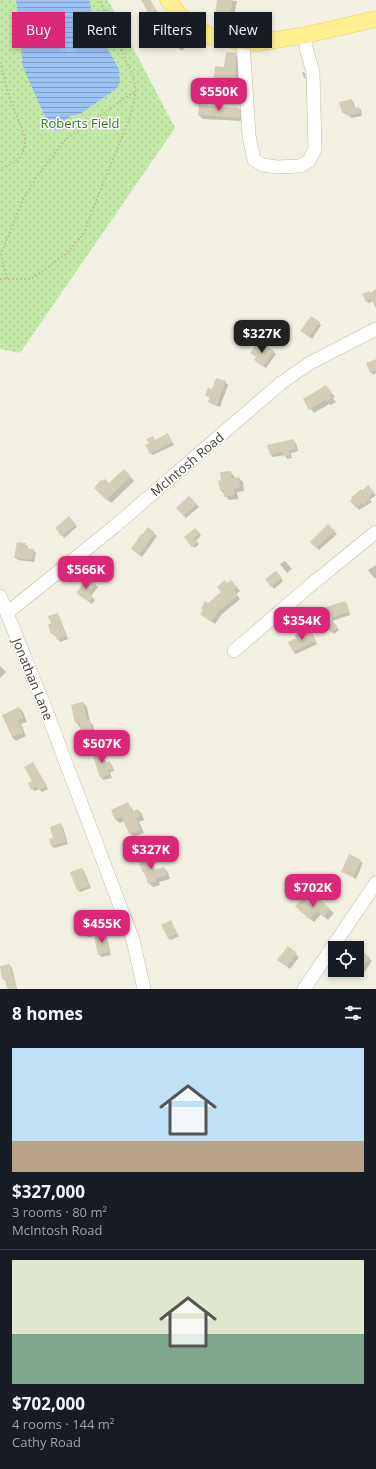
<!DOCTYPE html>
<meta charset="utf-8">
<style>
:root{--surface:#171b24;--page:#20242c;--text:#f1f3f6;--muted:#9ea1a6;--line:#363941;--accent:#db2777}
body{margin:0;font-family:"Open Sans",sans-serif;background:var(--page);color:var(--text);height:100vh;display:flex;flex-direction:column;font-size:15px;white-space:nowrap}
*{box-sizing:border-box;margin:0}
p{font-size:13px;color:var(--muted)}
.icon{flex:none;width:22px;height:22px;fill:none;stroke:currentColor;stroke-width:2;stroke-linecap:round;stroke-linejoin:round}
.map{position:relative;height:989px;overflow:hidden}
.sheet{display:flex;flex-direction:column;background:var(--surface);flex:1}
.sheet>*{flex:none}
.banner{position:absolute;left:12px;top:12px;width:352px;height:36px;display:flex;gap:8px}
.tools{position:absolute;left:328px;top:941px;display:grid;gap:8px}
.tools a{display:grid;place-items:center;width:36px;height:36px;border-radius:0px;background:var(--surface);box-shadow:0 2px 6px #0003;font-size:20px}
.price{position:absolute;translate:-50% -34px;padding:0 9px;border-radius:8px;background:var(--accent);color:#fff;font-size:13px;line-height:26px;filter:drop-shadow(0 1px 2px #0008)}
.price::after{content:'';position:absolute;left:50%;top:24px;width:12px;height:9px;margin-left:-6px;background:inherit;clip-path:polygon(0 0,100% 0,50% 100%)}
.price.active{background:#222;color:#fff}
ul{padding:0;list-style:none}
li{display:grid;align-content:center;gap:8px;height:212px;padding:0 12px}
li+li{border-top:1px solid var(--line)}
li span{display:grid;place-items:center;height:124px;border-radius:0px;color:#555}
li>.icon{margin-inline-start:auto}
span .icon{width:72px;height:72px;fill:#fffc;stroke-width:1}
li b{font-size:17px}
h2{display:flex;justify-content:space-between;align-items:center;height:48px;padding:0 12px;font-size:17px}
.tag{padding:0 14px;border-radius:0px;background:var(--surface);box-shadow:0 2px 6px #0003;font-size:14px;line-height:36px}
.tag.active{background:var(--accent);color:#fff}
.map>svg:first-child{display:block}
.park{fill:url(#park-dots)}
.water{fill:url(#water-rules)}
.shadow{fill:#0003}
.building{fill:#d4cdb8}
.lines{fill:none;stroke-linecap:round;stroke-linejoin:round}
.minor-casing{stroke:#c1bca8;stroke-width:14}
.major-casing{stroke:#e9d25a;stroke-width:17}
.path{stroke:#c1b796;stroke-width:1.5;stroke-dasharray:2 2;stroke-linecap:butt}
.minor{stroke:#fff;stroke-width:13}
.major{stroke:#ffef8f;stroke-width:16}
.labels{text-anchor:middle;stroke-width:3;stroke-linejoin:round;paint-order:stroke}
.park-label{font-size:13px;fill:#387824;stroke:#fff}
.street-label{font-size:13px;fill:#444033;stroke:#fff}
</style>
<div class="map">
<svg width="376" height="989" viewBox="0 0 376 989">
<defs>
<pattern id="park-dots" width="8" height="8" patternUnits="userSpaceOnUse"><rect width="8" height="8" fill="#c3e9a9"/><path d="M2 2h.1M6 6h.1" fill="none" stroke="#a9c992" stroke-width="1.8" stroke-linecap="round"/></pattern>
<pattern id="water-rules" width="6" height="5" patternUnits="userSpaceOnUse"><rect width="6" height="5" fill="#9bc3f3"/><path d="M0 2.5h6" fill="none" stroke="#80a0c5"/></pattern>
</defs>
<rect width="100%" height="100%" fill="#f2f0e3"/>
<polygon class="park" points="0,0 108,0 175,128 20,353 0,349"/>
<polygon class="water" points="16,0 89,0 95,27 119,69 120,82 116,89 80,114 70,116 66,121 64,130 56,131 47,129 45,124 46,119 23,67"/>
<g class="shadow">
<polygon points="142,0 150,0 161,18 156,21"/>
<polygon points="218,0 237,1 233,21 231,21 230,28 219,26 215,22"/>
<polygon points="186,40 189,43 182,51 175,45"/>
<polygon points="235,54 239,58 240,69 238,88 218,86 214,82"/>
<polygon points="302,72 305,73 306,79 304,78"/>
<polygon points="351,100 354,103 355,108 358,108 361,110 362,116 351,118 348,114 345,114 342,112"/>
<polygon points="239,109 243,113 243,121 203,119 199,115"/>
<polygon points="376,291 376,304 373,301 369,303 366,301 370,293"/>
<polygon points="319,323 321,325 312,339 304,333"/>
<polygon points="264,348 273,351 276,354 266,368 258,363"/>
<polygon points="376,360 376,373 373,375 371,372"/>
<polygon points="225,382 228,385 220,407 212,404 209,402 210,398 206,395"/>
<polygon points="326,386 335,397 333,398 336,402 331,405 329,404 314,413 304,400"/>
<polygon points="167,434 174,445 153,455 150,453 155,441"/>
<polygon points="293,440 296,443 298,451 291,453 292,458 287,459 285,455 273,457 271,455 269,446"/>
<polygon points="124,470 134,481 111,503 95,488 109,484"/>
<polygon points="230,472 234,476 235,479 239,478 243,482 244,491 237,492 238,499 229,500 221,490"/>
<polygon points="368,486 376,495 370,500 372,502 359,510 351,501"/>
<polygon points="189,497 199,507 186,518 177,508"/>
<polygon points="72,520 77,527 64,538 62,535"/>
<polygon points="328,525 337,534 319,550 311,542"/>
<polygon points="148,529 157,536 142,557 134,551"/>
<polygon points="195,529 201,535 196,541 199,544 195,548 186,537"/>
<polygon points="25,544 28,547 27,549 33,550 36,553 34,562 18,560 15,557"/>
<polygon points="285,561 292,569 287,573 280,564"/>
<polygon points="376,565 376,578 375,579 368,570"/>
<polygon points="278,574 283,581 274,589 272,586"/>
<polygon points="88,579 98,587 91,596 95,600 92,604 80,595"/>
<polygon points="227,584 234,584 240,591 236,594 240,599 221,615 215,624 201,614 208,604 222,592"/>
<polygon points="345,602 347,604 350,615 332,621 339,630 334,634 325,625 332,619 331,618"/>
<polygon points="57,614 59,616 68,639 60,642 56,635 55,636 52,634 49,625 52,624"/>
<polygon points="310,631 317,644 296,654 293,651 306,634"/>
<polygon points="0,666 6,672 0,678"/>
<polygon points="83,703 87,707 90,722 93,725 95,734 86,736 76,722"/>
<polygon points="19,708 23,712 27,722 21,724 26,736 16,741 12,737"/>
<polygon points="101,751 104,754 106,764 110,763 112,765 114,771 110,772 112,778 103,780 101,777"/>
<polygon points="33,763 48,789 42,792 39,789 35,791 32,789"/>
<polygon points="128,803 134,812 138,810 142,814 144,820 139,822 144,833 134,837 130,833 125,821 120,823 116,820 112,811"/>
<polygon points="61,824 63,827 68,844 54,848 52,846"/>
<polygon points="148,857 152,861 155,871 164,868 168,872 170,879 159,882 160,885 153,887 149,883 146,874 142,871"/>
<polygon points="360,861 363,863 356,879 342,871"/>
<polygon points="82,869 84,871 91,888 80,892 78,890"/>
<polygon points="317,898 334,913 328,920 321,914 314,922 300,910 310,906"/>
<polygon points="171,922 179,936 171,940 168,938"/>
<polygon points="93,925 95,928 97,937 105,935 107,938 111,955 102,957 99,954 95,936 88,937 86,935"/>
<polygon points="288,948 299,957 290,969 281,962"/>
<polygon points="362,953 372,961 362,975 356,970 357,970 357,959"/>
<polygon points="10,965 12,968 17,989 8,989 6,981 3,979"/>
</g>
<g class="building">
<polygon points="141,0 150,0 159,15 152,19"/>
<polygon points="217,0 233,0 229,18 227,18 226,24 214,22"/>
<polygon points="177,32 187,40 179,49 171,43 175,38 173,37"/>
<polygon points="226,52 236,53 236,65 234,85 213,82 215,66 224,67"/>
<polygon points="352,99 353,108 359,107 360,113 347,116 346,112 342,113 339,102"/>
<polygon points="199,105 239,108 240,118 198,115"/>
<polygon points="376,289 376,309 371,299 366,302 362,294 369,291 370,293"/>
<polygon points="311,316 320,322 309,337 300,331"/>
<polygon points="257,343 263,347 265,345 274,351 263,366 254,360 256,357 250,353"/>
<polygon points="376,359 376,370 370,373 366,363"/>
<polygon points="216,378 226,381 217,405 208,402 210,397 205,396 208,388 212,389"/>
<polygon points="326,385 332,393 330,394 332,398 326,402 325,400 309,410 303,399"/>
<polygon points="168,433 172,442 150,454 145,445 149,443 146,439 153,436 155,440"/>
<polygon points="294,439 296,449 289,451 290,455 284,457 283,452 270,455 267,445"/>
<polygon points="124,469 131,476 106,500 94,488 101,480 102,481 105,479 109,483"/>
<polygon points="231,471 232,478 239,477 240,487 234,488 234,495 224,497 224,490 220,491 218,481 221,480 220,472"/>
<polygon points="368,485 374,492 368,497 370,499 363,505 362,503 356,508 350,501 352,499 351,498 361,489 363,490"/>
<polygon points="189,496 197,504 183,516 176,508"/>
<polygon points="69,516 76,525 61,536 55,528"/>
<polygon points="328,524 335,531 316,548 310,542"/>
<polygon points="148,527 155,533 139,555 131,549 141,534 142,535"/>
<polygon points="195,528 200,533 194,538 198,542 192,547 184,537"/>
<polygon points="17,542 26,543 25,548 34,549 32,560 14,558"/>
<polygon points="276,571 282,578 271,587 265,579"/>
<polygon points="87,578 96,584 89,593 93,597 89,602 76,593"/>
<polygon points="225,580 227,583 231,580 237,587 234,590 238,595 218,612 211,622 200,614 203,610 201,608 205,601 208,603 221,592 217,587"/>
<polygon points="345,601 349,612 330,618 326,607"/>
<polygon points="57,613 66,636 57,640 54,633 51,634 48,625 51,623 48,616"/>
<polygon points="331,619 338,627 331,633 324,625"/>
<polygon points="311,630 316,641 293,652 288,642 296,638 294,635 304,631 305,633"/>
<polygon points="83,702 87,720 89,720 92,730 81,733 79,722 75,723 71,705"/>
<polygon points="19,707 23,718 18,720 23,733 12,737 2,715"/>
<polygon points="101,750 105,763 110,761 112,769 108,770 110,775 100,778 92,753"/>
<polygon points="33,762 47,786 39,790 37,787 31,790 28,783 32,781 24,767"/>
<polygon points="128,802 132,812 138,809 141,816 136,818 140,829 129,834 122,817 115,820 111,810"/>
<polygon points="61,823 66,842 51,846 49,839 53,838 50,827"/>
<polygon points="349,854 361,860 353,877 341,872"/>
<polygon points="149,855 153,870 164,867 167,875 156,878 157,881 148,884 144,871 142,871 138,859"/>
<polygon points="82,868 89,886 77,891 70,872"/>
<polygon points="317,896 330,909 323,917 317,911 309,919 295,906 303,898 310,904"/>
<polygon points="171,920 177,934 168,938 161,925"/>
<polygon points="93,924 95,934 85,935 83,925"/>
<polygon points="105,934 109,952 98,955 94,937"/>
<polygon points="288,946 297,953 287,967 277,960"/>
<polygon points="362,951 370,958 357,975 357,958"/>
<polygon points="10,964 12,977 14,976 16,989 7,989 5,979 2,979 0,966"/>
</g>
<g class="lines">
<g class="minor-casing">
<g id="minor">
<polyline points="243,41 249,136 254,160 263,165 277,167 300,166 309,161 315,149 313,72 306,48 306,35"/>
<polyline points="0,596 44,705 133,940 144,989"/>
<polyline points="7,613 115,526 281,383 310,363 376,329"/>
<polyline points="234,651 307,588 376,532"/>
<polyline points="304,989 376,883"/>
</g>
</g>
<g class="major-casing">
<polyline id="major" points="168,0 180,16 211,37 257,43 306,35 376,19"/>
</g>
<g class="path">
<path d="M0,62L9,96L25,137C26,157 16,162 0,169"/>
<polyline points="0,279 31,279 66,254 83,235 98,196 131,115 136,90 132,73 113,34 100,0"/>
<polyline points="7,279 1,254 23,200 36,178 65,140 135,91"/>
</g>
<use href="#minor" class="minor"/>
<use href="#major" class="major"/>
</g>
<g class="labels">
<g class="park-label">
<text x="80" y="128">Roberts Field</text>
</g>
<g class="street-label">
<text transform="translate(187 464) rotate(-40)" y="5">McIntosh Road</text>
<text transform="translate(33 679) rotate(68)" y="5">Jonathan Lane</text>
</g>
</g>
</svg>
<div class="tools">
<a><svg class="icon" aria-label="locate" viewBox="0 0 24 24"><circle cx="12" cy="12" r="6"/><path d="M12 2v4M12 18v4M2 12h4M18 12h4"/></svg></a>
</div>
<b class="price" style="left:219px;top:112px">$550K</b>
<b class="price active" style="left:262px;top:354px">$327K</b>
<b class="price" style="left:86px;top:590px">$566K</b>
<b class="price" style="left:302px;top:641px">$354K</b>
<b class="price" style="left:102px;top:764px">$507K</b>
<b class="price" style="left:151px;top:870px">$327K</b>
<b class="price" style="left:313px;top:908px">$702K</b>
<b class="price" style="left:102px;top:944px">$455K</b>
<div class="banner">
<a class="tag active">Buy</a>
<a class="tag">Rent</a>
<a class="tag">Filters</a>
<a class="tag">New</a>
</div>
</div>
<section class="sheet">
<h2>8 homes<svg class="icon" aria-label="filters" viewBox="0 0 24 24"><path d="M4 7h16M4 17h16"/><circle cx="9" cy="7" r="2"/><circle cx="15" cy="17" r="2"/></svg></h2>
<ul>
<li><span style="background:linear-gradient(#bfe0f5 75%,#b9a48a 0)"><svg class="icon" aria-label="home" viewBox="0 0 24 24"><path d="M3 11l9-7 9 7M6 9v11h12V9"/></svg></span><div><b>$327,000</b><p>3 rooms · 80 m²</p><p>McIntosh Road</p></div></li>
<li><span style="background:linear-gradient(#dfe7d0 60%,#7fa58c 0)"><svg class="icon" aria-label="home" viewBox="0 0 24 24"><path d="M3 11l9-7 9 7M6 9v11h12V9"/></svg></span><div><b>$702,000</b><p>4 rooms · 144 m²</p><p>Cathy Road</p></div></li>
</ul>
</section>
